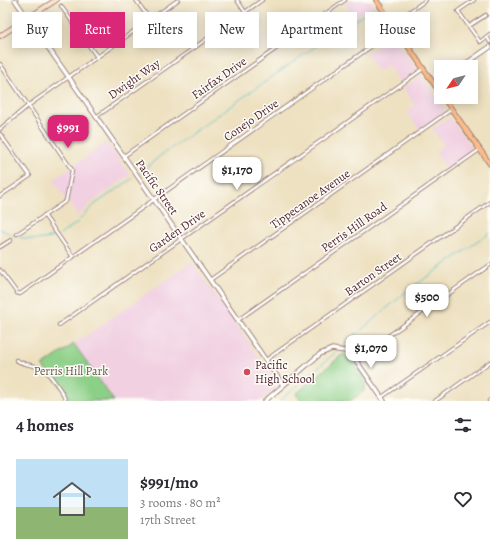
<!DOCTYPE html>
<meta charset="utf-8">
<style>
:root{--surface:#fff;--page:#f7f7f7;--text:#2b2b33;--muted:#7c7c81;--line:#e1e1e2;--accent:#db2777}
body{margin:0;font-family:Alegreya,serif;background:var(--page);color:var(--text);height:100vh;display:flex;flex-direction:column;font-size:15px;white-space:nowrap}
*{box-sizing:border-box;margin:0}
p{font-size:13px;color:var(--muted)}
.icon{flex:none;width:22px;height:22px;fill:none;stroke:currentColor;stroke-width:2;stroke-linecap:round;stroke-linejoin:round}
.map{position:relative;height:401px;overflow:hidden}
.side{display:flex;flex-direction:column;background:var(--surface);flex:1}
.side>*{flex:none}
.hud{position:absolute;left:12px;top:12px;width:466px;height:36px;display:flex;gap:8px}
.needle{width:26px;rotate:235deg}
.controls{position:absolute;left:434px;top:60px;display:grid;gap:8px}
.controls a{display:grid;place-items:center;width:44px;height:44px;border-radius:0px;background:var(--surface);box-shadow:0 2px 10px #0003;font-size:20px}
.price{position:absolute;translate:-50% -34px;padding:0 9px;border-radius:8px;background:#fff;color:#222;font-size:13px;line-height:26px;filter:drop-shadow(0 1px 2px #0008)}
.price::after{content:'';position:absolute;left:50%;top:24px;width:12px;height:9px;margin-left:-6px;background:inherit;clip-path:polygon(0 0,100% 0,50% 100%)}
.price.selected{background:var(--accent);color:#fff}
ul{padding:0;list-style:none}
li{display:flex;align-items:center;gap:12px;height:100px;padding:0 16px}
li+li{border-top:1px solid var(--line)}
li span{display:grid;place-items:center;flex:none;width:112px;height:80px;border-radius:0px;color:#555}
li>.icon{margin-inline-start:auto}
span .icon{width:48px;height:48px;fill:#fffc;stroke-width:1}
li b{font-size:17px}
h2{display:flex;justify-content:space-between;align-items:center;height:48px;padding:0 16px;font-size:17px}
.tag{padding:0 14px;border-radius:0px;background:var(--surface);box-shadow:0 2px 10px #0003;font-size:14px;line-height:36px}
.tag.selected{background:var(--accent);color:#fff}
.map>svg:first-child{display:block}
.built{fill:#f1d0e2}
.green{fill:#8ccf87;stroke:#6b7759}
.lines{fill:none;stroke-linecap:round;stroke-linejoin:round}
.stream{stroke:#4cbbc3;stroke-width:1}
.minor-casing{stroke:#9c8076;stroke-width:4.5}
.tertiary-casing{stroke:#9c8076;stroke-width:5.5}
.secondary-casing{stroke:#9c8076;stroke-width:6}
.primary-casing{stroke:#9c8076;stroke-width:6}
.minor{stroke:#fff;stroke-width:2.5}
.tertiary{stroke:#fff;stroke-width:3.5}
.secondary{stroke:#fde4d1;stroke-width:4}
.primary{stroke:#fbbb8c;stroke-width:4}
.poi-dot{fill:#d1495b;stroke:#fdfcf7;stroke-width:1.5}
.labels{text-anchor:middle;stroke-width:3;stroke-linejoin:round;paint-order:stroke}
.street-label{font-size:12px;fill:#4a1f2b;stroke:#fdfcf7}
.poi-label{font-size:12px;fill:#4a1f2b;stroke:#fdfcf7;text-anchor:start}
.park-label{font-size:12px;fill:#5e5447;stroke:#fdfcf7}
</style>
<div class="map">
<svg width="490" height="401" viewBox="0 0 490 401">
<rect width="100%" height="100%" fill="#fdfcf7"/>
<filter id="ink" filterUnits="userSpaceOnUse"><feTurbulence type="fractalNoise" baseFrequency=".025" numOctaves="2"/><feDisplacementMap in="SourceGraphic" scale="8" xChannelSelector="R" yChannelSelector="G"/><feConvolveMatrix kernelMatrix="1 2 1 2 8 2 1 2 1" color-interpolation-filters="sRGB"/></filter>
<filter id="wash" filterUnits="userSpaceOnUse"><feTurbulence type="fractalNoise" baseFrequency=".012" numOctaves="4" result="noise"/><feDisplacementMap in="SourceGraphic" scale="16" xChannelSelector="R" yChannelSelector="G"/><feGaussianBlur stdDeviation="0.9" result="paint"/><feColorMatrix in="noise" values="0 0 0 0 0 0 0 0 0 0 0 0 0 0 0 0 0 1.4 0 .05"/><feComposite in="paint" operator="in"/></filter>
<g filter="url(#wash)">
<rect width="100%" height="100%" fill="#eee1c1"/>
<g class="built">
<polygon points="351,0 369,0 374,7 354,17 345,4"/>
<polygon points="392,36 417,70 400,83 388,65 378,71 366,54"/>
<polygon points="421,76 446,111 419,130 407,112 415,106 403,88"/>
<polygon points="449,117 474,150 447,169 435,152 444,145 432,129"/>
<polygon points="107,142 130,175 91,203 78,216 53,180"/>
<polygon points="192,262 277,383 277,386 261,401 114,401 74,344"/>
</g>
<g class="green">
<polygon points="74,344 114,401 68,401 68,394 42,366"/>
<polygon points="343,354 353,361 367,382 364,391 350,401 301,401 296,394"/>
</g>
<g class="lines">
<g class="stream">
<polyline points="380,3 384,0"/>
<polyline points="140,173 160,156 306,53 378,5"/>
<polyline points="80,219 94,205 133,178"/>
<path d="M0,229C17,239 37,243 56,236"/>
<polyline points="60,235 78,222"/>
<polyline points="339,349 407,291 490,233"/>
<polyline points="280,401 337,351"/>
</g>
</g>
</g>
<g filter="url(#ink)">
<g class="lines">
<g class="minor-casing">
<g id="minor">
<polyline points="136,0 150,20"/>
<polyline points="237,0 245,12"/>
<polyline points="474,0 458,11 480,42 490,34"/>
<polyline points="61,6 97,57"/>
<polyline points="392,24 426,0"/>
<polyline points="469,26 486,15"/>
<polyline points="487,37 490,42"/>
<polyline points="0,64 72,170 66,201 17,234"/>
<polyline points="96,117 262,0"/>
<polyline points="0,129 29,105 178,0"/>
<polyline points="0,134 30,176 0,196"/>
<polyline points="124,156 345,0"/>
<polyline points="44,215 73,257"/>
<polyline points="0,247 11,240"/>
<polyline points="0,270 17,293 20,294 396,29"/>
<polyline points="210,280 452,109"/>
<polyline points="238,320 479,150"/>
<polyline points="59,325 423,69"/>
<polyline points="355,359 490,265"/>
<path d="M16,360C26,366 32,364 41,368C48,371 65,394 65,401"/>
<polyline points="266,360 490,202"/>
<polyline points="382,397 490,322"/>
<polyline points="435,401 490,362"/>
<polyline points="489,401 490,400"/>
</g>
</g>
<g class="tertiary-casing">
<g id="tertiary">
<polyline points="15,0 283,385"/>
<polyline points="461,67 490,47"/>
<polyline points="435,85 441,81"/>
<polyline points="265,401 320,354 332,349 345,351 353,356 384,401"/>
</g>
</g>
<g class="secondary-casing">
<polyline id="secondary" points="0,36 56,0"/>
</g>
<g class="primary-casing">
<g id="primary">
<polyline points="376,0 441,94"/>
<polyline points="443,97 490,164"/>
</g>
</g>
<use href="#minor" class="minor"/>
<use href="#tertiary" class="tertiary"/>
<use href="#secondary" class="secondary"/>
<use href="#primary" class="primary"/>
</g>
</g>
<circle class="poi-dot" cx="247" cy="372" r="4"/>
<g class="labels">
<g class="street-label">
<text transform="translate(219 78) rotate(-35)" y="4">Fairfax Drive</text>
<text transform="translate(134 79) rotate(-35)" y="4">Dwight Way</text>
<text transform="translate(251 120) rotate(-35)" y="4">Conejo Drive</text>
<text transform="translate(157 187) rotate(55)" y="4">Pacific Street</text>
<text transform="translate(310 199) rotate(-35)" y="4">Tippecanoe Avenue</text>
<text transform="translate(354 227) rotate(-35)" y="4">Perris Hill Road</text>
<text transform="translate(177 231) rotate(-35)" y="4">Garden Drive</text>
<text transform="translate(373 274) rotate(-35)" y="4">Barton Street</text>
</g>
<g class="poi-label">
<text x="255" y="369">Pacific<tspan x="255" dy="14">High School</tspan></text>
</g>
<g class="park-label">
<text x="71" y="375">Perris Hill Park</text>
</g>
</g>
</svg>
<div class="controls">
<a><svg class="needle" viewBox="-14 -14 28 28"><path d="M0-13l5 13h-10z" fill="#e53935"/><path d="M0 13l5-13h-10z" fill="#7c7c81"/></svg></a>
</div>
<b class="price selected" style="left:68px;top:149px">$991</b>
<b class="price" style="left:237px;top:191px">$1,170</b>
<b class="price" style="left:427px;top:318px">$500</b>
<b class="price" style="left:371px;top:369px">$1,070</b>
<div class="hud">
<a class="tag">Buy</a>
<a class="tag selected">Rent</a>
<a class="tag">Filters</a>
<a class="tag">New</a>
<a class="tag">Apartment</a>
<a class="tag">House</a>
</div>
</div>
<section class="side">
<h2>4 homes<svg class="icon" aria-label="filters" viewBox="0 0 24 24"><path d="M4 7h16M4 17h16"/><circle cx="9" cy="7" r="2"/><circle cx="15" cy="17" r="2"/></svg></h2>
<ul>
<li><span style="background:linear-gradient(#bfe0f5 60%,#8fb573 0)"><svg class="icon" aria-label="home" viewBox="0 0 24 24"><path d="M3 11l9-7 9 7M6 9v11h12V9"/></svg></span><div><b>$991/mo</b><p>3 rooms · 80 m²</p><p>17th Street</p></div><svg class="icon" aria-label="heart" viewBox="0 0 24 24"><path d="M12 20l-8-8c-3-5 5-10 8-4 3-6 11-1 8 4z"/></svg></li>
</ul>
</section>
